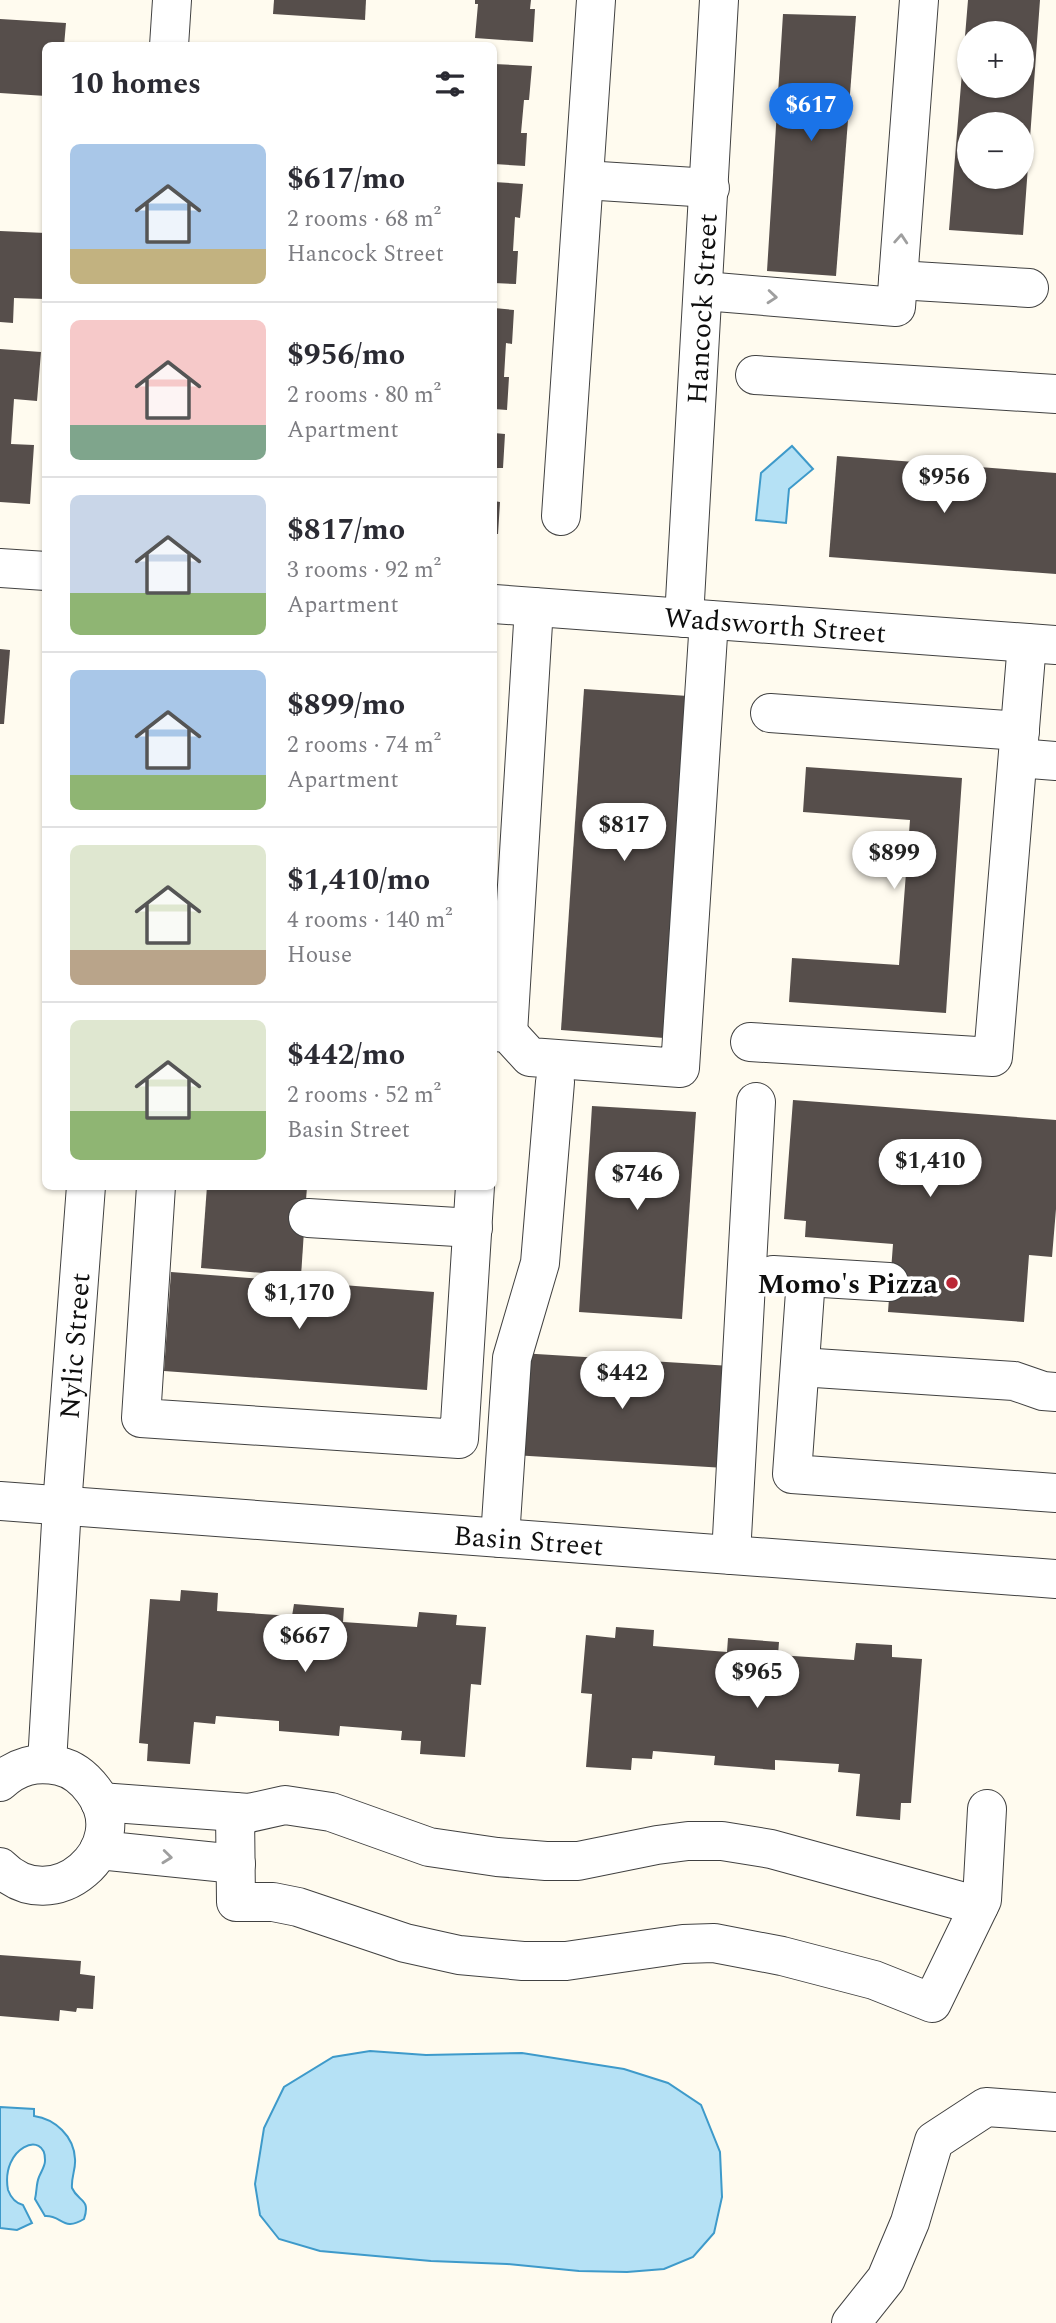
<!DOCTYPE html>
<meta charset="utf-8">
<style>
:root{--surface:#fff;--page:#f7f7f7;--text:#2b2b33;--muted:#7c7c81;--line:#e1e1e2;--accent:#1a73e8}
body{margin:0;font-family:Spectral,serif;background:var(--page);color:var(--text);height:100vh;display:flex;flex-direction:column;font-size:26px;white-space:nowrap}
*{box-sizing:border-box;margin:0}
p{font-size:23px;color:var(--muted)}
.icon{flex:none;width:38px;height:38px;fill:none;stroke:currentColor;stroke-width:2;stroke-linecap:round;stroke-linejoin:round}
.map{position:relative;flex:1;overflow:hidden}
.side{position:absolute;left:42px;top:42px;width:455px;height:1148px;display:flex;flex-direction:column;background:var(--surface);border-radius:10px;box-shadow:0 2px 5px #0004}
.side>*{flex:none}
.buttons{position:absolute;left:957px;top:21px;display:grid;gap:14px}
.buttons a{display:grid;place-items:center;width:77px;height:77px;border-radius:50%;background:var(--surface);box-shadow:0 2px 5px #0004;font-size:35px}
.price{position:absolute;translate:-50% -60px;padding:0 16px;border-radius:24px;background:#fff;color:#222;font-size:23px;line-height:46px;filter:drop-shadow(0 2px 4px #0008)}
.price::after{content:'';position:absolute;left:50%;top:42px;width:21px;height:16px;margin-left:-10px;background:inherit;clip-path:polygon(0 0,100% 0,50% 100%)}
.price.selected{background:var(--accent);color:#fff}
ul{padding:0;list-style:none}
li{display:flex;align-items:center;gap:21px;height:175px;padding:0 28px}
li+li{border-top:2px solid var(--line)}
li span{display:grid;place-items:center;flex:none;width:196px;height:140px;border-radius:10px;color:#555}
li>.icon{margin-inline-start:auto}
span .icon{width:84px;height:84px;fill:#fffc;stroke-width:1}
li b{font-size:30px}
h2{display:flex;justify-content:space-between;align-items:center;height:84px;padding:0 28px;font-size:30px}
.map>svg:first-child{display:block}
.water{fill:#b5e1f5;stroke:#3e9aca;stroke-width:2}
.building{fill:#564e4b;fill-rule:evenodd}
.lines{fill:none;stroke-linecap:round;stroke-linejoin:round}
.minor-casing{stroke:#414141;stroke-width:40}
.minor{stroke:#fff;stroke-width:38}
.oneway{stroke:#9f9f9f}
.poi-dot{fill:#bb2938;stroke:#fff;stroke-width:2.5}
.labels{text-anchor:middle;stroke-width:7;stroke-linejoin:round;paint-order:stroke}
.street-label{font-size:28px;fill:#0e0e0e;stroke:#fff}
.poi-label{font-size:28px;font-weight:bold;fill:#0e0e0e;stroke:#fff;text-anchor:end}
</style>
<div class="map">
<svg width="1056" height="2323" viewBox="0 0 1056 2323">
<rect width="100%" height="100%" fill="#fffbef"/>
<g class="water">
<polygon points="792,446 813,469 789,489 786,523 756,520 761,473"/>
<polygon points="370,2051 426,2055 522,2053 624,2069 668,2083 701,2105 720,2152 722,2197 714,2233 693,2257 664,2269 627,2272 579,2271 507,2264 431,2261 320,2251 279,2239 260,2215 255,2184 264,2128 284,2087 333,2057"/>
<path d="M0,2107L34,2109V2116C55,2119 74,2136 75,2159C76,2169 71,2177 72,2188C78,2202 91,2198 84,2219C63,2232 62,2215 45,2216L35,2199C37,2191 36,2184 39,2177C41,2172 45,2166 45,2161C46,2129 0,2147 8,2190C11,2198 15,2203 23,2205L32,2223L17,2230L0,2228Z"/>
</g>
<g class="building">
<polygon points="274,0 366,0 365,20 273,14"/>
<polygon points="475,0 531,0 530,9 535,9 533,42 475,38 478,4 475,4"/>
<path d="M968,0H1040L1023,235L949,230ZM970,33H1022V86H970ZM970,124H1022V177H970Z"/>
<polygon points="783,14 856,16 836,276 767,271"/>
<polygon points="0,19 66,23 64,46 46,46 46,96 0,93"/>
<polygon points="494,64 532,66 529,100 524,100 521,133 527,133 525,166 494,164"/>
<polygon points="494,182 523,184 520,218 515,217 513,251 518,251 516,284 494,283"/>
<polygon points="0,231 46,233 45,299 14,298 13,323 0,322"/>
<polygon points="494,308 514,310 512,344 506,343 504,377 509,377 507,410 494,409"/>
<polygon points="0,349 41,352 37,401 14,399 11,444 34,445 30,504 0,502"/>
<polygon points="494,433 505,434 503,468 497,468 496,489 494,489"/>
<polygon points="837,456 1056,473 1056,574 829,557"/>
<polygon points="494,501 500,502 498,534 494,534"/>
<polygon points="0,649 10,650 4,724 0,724"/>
<polygon points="584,689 688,696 664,1038 561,1030"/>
<polygon points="806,767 962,778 946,1013 789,1002 792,958 899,965 910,820 803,812"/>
<polygon points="793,1100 1056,1120 1056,1209 1052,1257 1029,1255 1024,1322 888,1312 893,1244 805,1237 806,1221 784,1219"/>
<polygon points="592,1106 696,1112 682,1319 579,1312"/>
<polygon points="207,1186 307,1186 301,1276 201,1268"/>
<polygon points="171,1272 434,1292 427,1390 164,1371"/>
<polygon points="520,1353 731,1366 725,1468 513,1455"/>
<polygon points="181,1590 218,1593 217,1611 292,1616 294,1604 344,1608 343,1622 417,1627 419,1612 457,1615 456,1625 486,1627 481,1685 471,1684 465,1757 420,1754 421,1741 401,1740 402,1731 340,1726 339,1736 279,1731 279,1721 216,1716 215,1724 194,1722 190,1764 147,1761 148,1744 139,1743 150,1599 180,1601"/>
<polygon points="616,1627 654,1630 653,1646 727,1652 728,1638 779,1642 778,1655 854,1660 856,1643 892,1645 892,1657 922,1659 911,1803 901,1803 900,1820 856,1816 860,1774 838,1772 839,1764 775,1760 775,1770 714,1765 715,1756 653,1751 652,1759 632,1758 631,1770 586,1767 592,1694 581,1693 586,1635 615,1638"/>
<polygon points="0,1955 81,1961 80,1974 95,1976 93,2009 77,2008 76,2012 60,2010 59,2021 0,2016"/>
</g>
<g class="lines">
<g class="minor-casing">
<g id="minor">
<polyline points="169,46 172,0"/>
<polyline points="584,180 710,188"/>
<polyline points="898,280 1029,288"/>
<polyline points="704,291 896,307 919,0"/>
<polyline points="755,375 1056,394"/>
<polyline points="561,516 596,0"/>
<polyline points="0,568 46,571"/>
<path id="s1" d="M494,604L1056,645"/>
<path id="s2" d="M684,618L719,0"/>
<polyline points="770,713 1020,731"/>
<polyline points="1018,758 1056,761"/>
<polyline points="494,1032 508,1033 530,1057 680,1068 709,620"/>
<polyline points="508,1033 534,607"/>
<polyline points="750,1042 993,1057 1027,643"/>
<polyline points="156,1186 141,1418 459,1439 475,1186"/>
<polyline points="308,1218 473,1228"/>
<polyline points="773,1275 889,1282"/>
<polyline points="806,1278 792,1474 1056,1493"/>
<polyline points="800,1367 1014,1381 1043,1391 1056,1392"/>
<path id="s3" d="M0,1501L1056,1579"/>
<polyline points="500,1538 512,1358 540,1263 555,1082"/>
<polyline points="731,1555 756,1102"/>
<path id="s4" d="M47,1763L62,1506L86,1186"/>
<path d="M0,1782C17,1766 36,1761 59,1766C73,1769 84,1778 93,1790C137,1847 53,1921 0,1867"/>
<polyline points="100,1802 249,1813 285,1805 331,1812 429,1847 497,1857 546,1861 578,1861 657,1845 688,1841 722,1841 771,1849 979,1906"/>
<polyline points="235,1812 236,1902 273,1902 298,1907 405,1943 459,1955 523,1961 566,1961 683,1944 714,1943 782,1956 874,1980 932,2003 982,1900 987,1809"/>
<polyline points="99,1850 236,1864"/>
<polyline points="851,2323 886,2279 910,2222 934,2141 986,2107 1056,2112"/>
</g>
</g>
<use href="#minor" class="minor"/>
</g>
<defs><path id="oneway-chevron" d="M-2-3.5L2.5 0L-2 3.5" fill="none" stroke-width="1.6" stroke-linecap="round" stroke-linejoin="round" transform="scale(1.75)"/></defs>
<g class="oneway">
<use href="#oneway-chevron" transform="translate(901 239) rotate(-86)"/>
<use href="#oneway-chevron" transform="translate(772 297) rotate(5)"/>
<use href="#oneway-chevron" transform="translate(167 1857) rotate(6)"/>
</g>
<circle class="poi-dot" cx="952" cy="1283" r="7"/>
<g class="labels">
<g class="street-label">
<text dy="10" stroke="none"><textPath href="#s2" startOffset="310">Hancock Street</textPath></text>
<text dy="10" stroke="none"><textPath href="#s1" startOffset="282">Wadsworth Street</textPath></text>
<text dy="10" stroke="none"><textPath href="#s4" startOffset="418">Nylic Street</textPath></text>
<text dy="10" stroke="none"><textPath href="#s3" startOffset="530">Basin Street</textPath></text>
</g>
<g class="poi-label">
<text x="938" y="1293">Momo's Pizza</text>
</g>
</g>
</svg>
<div class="buttons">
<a>+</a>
<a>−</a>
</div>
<b class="price selected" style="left:811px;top:143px">$617</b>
<b class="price" style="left:944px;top:515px">$956</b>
<b class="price" style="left:624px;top:863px">$817</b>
<b class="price" style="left:894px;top:891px">$899</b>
<b class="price" style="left:930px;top:1199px">$1,410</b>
<b class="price" style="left:637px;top:1212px">$746</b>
<b class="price" style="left:299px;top:1331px">$1,170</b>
<b class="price" style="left:622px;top:1411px">$442</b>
<b class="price" style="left:305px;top:1674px">$667</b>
<b class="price" style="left:757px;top:1710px">$965</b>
<section class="side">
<h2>10 homes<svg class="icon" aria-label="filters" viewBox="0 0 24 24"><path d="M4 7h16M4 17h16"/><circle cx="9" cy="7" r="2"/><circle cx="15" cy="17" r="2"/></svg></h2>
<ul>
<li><span style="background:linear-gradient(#a9c7e8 75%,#c2b280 0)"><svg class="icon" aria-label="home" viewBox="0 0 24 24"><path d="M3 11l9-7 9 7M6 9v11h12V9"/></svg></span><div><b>$617/mo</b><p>2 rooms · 68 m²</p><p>Hancock Street</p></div></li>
<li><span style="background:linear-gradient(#f6c9c9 75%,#7fa58c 0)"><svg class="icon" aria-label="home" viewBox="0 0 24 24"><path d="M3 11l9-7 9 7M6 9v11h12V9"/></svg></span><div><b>$956/mo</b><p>2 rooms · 80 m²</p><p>Apartment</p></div></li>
<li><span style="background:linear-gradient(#c9d6e8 70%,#8fb573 0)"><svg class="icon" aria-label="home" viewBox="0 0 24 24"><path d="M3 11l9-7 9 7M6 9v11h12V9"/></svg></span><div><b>$817/mo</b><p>3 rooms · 92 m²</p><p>Apartment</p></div></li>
<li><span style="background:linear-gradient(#a9c7e8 75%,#8fb573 0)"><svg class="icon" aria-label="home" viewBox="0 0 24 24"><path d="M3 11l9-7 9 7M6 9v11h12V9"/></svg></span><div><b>$899/mo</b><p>2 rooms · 74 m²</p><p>Apartment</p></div></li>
<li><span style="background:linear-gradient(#dfe7d0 75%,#b9a48a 0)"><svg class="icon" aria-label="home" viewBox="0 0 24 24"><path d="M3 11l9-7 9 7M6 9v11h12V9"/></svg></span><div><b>$1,410/mo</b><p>4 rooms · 140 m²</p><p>House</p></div></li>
<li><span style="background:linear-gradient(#dfe7d0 65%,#8fb573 0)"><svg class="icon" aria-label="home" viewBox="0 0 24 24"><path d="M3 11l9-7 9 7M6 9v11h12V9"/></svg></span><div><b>$442/mo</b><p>2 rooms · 52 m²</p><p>Basin Street</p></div></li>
</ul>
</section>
</div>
